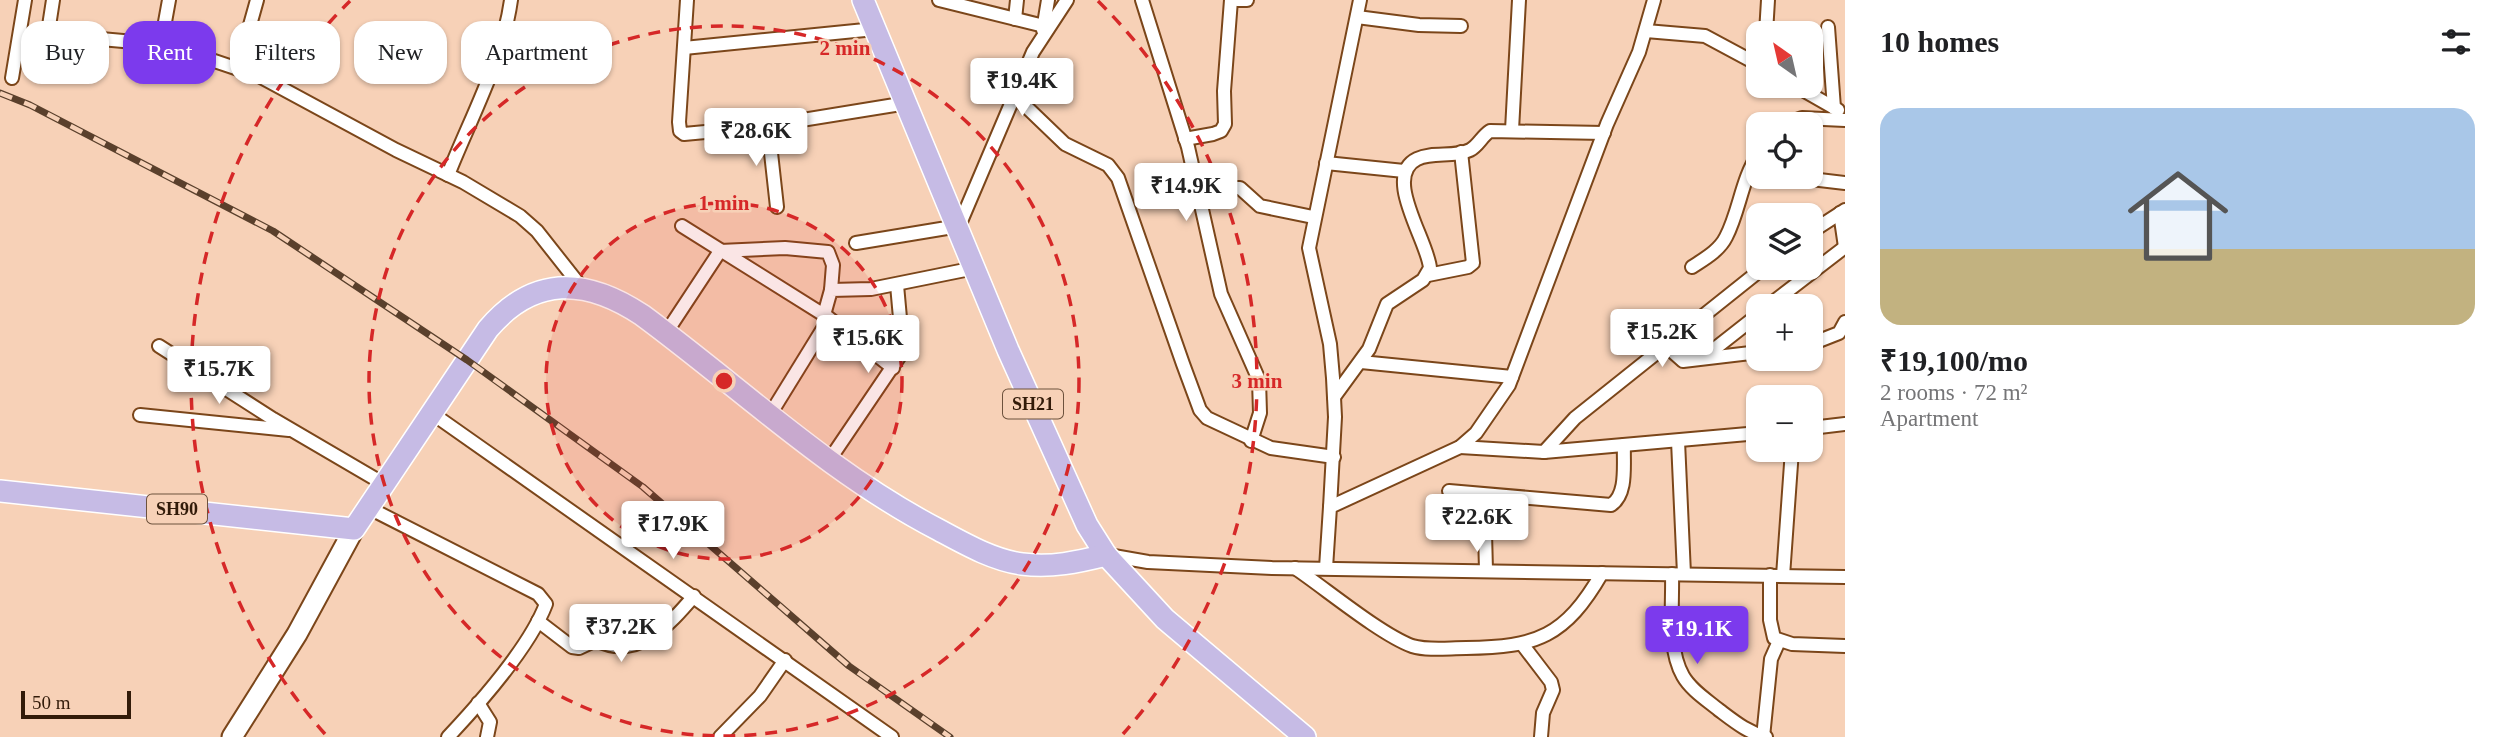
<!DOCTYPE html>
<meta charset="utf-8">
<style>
:root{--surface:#fff;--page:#f6f6f6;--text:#202124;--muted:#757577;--line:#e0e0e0;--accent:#7c3aed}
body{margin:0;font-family:Georgia,serif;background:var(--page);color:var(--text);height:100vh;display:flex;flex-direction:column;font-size:26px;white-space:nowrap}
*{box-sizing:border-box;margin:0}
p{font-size:23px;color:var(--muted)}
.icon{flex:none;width:38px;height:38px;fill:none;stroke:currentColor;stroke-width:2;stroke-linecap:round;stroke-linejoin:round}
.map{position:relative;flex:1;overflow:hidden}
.side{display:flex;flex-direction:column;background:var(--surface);width:665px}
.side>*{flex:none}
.top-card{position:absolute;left:21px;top:21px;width:665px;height:63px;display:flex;gap:14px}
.needle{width:46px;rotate:326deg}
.fabs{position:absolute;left:1746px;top:21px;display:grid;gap:14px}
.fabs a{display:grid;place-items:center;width:77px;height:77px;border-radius:14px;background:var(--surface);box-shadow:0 2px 5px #0004;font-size:35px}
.scale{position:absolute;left:21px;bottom:18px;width:110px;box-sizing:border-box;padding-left:7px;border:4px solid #321b09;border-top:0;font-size:19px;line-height:24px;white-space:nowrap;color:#321b09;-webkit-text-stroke:5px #f7d1b7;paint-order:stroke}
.price{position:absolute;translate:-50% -60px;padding:0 16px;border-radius:7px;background:#fff;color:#222;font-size:23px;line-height:46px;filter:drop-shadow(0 2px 4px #0008)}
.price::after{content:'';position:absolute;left:50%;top:42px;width:21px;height:16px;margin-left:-10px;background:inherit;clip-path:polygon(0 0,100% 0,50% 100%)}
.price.active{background:var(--accent);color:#fff}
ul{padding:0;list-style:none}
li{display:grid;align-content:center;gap:14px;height:371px;padding:0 35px}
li+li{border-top:2px solid var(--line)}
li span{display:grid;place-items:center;height:217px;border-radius:21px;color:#555}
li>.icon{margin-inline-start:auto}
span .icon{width:126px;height:126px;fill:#fffc;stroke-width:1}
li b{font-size:30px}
h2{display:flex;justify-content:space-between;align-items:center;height:84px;padding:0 35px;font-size:30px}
.pill{padding:0 24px;border-radius:21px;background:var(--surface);box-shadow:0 2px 5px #0004;font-size:24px;line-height:63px}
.pill.active{background:var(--accent);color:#fff}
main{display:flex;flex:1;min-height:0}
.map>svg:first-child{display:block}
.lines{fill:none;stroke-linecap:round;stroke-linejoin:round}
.street-casing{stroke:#7b461a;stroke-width:16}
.secondary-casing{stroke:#7b461a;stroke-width:23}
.primary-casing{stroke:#fff;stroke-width:24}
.street{stroke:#fff;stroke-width:12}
.secondary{stroke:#fff;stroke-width:19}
.primary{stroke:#c6bbe5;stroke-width:21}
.rail-casing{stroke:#5a402c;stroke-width:7}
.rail{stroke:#f7d1b7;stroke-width:4.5;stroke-dasharray:13;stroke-linecap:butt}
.ring{fill:none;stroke:#d62828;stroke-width:3.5;stroke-dasharray:12 9}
.labels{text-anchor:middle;stroke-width:5;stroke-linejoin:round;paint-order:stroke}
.shield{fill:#f7d1b7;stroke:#6d523d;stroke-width:2}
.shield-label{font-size:18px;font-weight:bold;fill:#321b09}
.centre{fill:#d62828;stroke:#f7d1b7;stroke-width:3.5}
.ring-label{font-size:21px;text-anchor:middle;font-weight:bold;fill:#d62828;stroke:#f7d1b7;stroke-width:5;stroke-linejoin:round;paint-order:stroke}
</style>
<main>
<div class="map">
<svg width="1845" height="737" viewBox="0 0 1845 737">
<rect width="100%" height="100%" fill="#f7d1b7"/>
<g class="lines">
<g class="street-casing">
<g id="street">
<polyline points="53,0 49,26 57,35 167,45"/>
<polyline points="169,0 163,33 167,45 259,76 396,150 463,182 520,216 537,231 582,288"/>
<polyline points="687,0 679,122 680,131 684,134 759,127 907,103"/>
<polyline points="939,0 1044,26"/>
<polyline points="1142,0 1188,147 1221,294 1259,380 1260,413 1251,441"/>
<polyline points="1237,0 1247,0"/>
<polyline points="1357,17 1419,25 1461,26"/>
<polyline points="1015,19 1017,0"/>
<polyline points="1828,27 1834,108"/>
<polyline points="1043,30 1048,0"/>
<polyline points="1646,31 1705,36 1759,65"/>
<polyline points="1766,33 1768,0"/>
<polyline points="684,48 875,29"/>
<polyline points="238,68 257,0"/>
<polyline points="12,78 25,0"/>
<polyline points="1796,86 1838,110"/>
<polyline points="1014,95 1065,144 1108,165 1118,178 1183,364 1200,410 1207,418 1271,448 1334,457"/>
<polyline points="1785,124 1802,118 1845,120"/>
<polyline points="768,126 777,207"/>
<polyline points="1512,130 1519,0"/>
<polyline points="1185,139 1213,134 1221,131 1225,124 1224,91 1231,0"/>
<polyline points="1326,163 1404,171"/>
<path d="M448,175C470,119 503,59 511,0"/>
<polyline points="1794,177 1845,183"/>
<polyline points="1196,188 1240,188 1260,206 1313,217"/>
<polyline points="1840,213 1845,247"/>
<polyline points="682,226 824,315 831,290 871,289 975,268"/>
<polyline points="1811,232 1845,210"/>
<polyline points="856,243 959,226 1033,52 1067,0"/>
<path d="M1692,267C1704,259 1719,251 1726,237C1740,210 1741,180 1759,153"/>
<polyline points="1428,275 1468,267 1473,263 1461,152"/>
<polyline points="1768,306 1845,247"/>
<polyline points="825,315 893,368"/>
<polyline points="666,333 720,251 785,248 828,252 833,265 831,290"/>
<polyline points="1811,344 1839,333 1845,322"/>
<polyline points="1665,345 1683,361 1759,352"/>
<polyline points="159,346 273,419 384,484"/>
<polyline points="1703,358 1759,314"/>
<polyline points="1361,362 1512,377"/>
<path d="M1334,397L1369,349L1387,304L1423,280L1430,268C1428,241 1382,176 1417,159C1433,151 1454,158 1470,150C1478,146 1482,136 1490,131L1604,133"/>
<polyline points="771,413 829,319"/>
<polyline points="433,414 892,737"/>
<polyline points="140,415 289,430"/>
<polyline points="1811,428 1845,424"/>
<polyline points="1678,441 1684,574"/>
<polyline points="1460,447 1544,452 1759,433"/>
<polyline points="1544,452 1575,418 1763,268"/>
<polyline points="828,462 899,357 901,329 897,285"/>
<path d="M1449,491L1611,505C1628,494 1623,464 1624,445"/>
<polyline points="1484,495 1486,570"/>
<polyline points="1330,507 1335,417 1333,378 1330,344 1309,248 1360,0"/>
<path d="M369,508L538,594L546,604C530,646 479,704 448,737"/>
<polyline points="1108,555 1148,562 1272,568 1845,577"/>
<path d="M1295,568C1326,589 1380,634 1412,646C1429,651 1448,648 1466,648C1537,647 1565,637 1602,573"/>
<polyline points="1326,568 1330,507 1460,447 1476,433 1509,385 1607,124 1639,52 1654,0"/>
<path d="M1672,574C1673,605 1667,648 1683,676C1691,690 1707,700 1719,710C1735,722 1747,732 1766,737"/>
<polyline points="1770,575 1770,620 1774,638 1792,644 1845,646"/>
<polyline points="1783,576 1792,450"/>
<path d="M538,621L572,647L579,648L596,640C638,661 669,625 694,596"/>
<polyline points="1522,644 1551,682 1553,690 1543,713 1541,737"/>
<polyline points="478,703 490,722 487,737"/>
<polyline points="720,737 760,696 785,660"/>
<polyline points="1763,737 1771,659 1779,641"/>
</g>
</g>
<g class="secondary-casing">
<polyline id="secondary" points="232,737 297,634 354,529"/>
</g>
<g class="primary-casing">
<g id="primary">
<polyline points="863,0 1008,350 1087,525 1106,555 1165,619 1305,737"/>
<path d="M0,491L354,529L488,329C534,275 586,278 642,315C741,388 829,473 939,530C965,544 993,560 1022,564C1051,568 1078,562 1106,555"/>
</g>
</g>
<use href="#street" class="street"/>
<use href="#secondary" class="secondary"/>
<use href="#primary" class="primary"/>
<g class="rail-casing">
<polyline id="rail" points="0,93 30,105 273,231 467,360 643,487 849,666 950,737"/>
</g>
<use href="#rail" class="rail"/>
</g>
<circle cx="724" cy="381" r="178" fill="#d62828" fill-opacity=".12"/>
<g class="ring">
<circle cx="724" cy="381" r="178"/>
<circle cx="724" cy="381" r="355"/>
<path d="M325 734A533 533 0 0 1 350 1M1098 1A533 533 0 0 1 1123 734"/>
</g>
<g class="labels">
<g class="shield">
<rect x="1003" y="389.5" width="60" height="29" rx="5"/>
<rect x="147" y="494.5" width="60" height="29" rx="5"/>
</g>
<g class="shield-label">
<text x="1033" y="410">SH21</text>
<text x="177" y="515">SH90</text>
</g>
</g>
<circle cx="724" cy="381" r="10" class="centre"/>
<g class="ring-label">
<text x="845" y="55">2 min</text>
<text x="724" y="210">1 min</text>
<text x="1257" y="388">3 min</text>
</g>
</svg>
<div class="fabs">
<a><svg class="needle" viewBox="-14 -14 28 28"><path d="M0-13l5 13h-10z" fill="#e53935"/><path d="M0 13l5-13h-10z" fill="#757577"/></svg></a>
<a><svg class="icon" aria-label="locate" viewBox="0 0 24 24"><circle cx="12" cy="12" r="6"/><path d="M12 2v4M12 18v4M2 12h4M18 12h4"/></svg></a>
<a><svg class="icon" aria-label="layers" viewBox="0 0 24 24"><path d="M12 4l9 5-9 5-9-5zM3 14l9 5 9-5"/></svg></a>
<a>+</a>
<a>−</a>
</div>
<div class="scale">50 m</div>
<b class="price" style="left:1022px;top:118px">₹19.4K</b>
<b class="price" style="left:756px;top:168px">₹28.6K</b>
<b class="price" style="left:1186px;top:223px">₹14.9K</b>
<b class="price" style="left:1662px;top:369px">₹15.2K</b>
<b class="price" style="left:868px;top:375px">₹15.6K</b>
<b class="price" style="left:219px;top:406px">₹15.7K</b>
<b class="price" style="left:1477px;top:554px">₹22.6K</b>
<b class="price" style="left:673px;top:561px">₹17.9K</b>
<b class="price" style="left:621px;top:664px">₹37.2K</b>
<b class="price active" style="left:1697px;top:666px">₹19.1K</b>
<div class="top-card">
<a class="pill">Buy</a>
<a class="pill active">Rent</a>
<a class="pill">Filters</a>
<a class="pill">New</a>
<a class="pill">Apartment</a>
</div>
</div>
<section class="side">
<h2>10 homes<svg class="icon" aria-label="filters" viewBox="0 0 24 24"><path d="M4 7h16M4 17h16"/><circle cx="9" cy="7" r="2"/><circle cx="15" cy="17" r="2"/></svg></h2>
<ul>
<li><span style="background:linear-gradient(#a9c7e8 65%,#c2b280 0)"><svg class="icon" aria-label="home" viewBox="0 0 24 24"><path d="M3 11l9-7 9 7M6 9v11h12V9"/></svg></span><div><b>₹19,100/mo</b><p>2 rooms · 72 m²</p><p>Apartment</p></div></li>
</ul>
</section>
</main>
